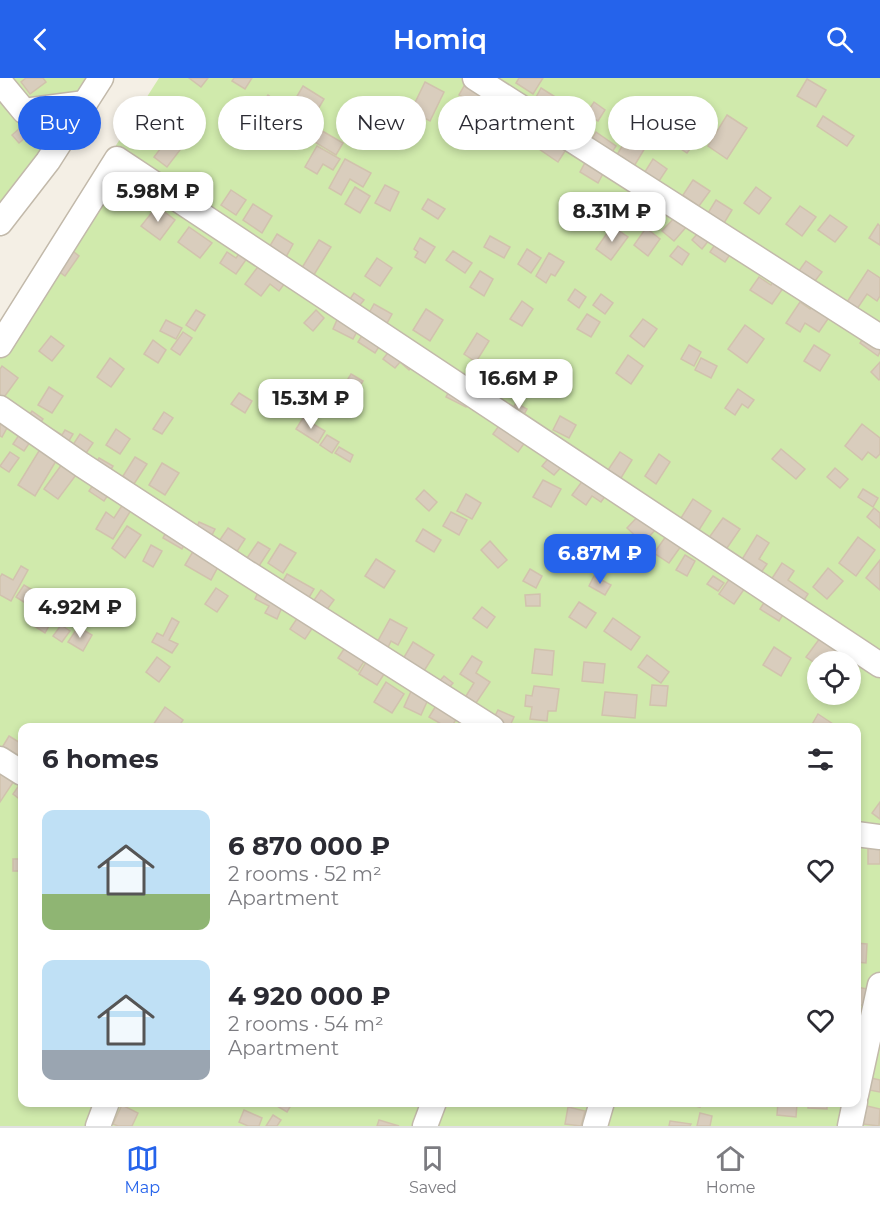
<!DOCTYPE html>
<meta charset="utf-8">
<style>
:root{--surface:#fff;--page:#f2f2f3;--text:#2b2b33;--muted:#7c7c81;--line:#e1e1e2;--accent:#2563eb}
body{margin:0;font-family:Montserrat,sans-serif;background:var(--page);color:var(--text);height:100vh;display:flex;flex-direction:column;font-size:22px;white-space:nowrap}
*{box-sizing:border-box;margin:0}
p{font-size:20px;color:var(--muted)}
.icon{flex:none;width:33px;height:33px;fill:none;stroke:currentColor;stroke-width:2;stroke-linecap:round;stroke-linejoin:round}
.map{position:relative;flex:1;overflow:hidden}
.sheet{position:absolute;left:18px;top:645px;width:843px;height:384px;display:flex;flex-direction:column;background:var(--surface);border-radius:12px;box-shadow:0 3px 9px #0003}
.sheet>*{flex:none}
.top-card{position:absolute;left:18px;top:18px;width:844px;height:54px;display:flex;gap:12px}
.controls{position:absolute;left:807px;top:573px;display:grid;gap:12px}
.controls a{display:grid;place-items:center;width:54px;height:54px;border-radius:50%;background:var(--surface);box-shadow:0 3px 9px #0003;font-size:30px}
.price{position:absolute;translate:-50% -51px;padding:0 14px;border-radius:12px;background:#fff;color:#222;font-size:20px;line-height:39px;filter:drop-shadow(0 2px 3px #0008)}
.price::after{content:'';position:absolute;left:50%;top:36px;width:18px;height:14px;margin-left:-9px;background:inherit;clip-path:polygon(0 0,100% 0,50% 100%)}
.price.active{background:var(--accent);color:#fff}
ul{padding:0;list-style:none}
li{display:flex;align-items:center;gap:18px;height:150px;padding:0 24px}
li span{display:grid;place-items:center;flex:none;width:168px;height:120px;border-radius:12px;color:#555}
li>.icon{margin-inline-start:auto}
span .icon{width:72px;height:72px;fill:#fffc;stroke-width:1}
li b{font-size:26px}
h2{display:flex;justify-content:space-between;align-items:center;height:72px;padding:0 24px;font-size:26px}
.tag{padding:0 21px;border-radius:27px;background:var(--surface);box-shadow:0 3px 9px #0003;font-size:21px;line-height:54px}
.tag.active{background:var(--accent);color:#fff}
header{display:flex;justify-content:space-between;align-items:center;height:78px;padding:0 24px;background:var(--accent);color:#fff;font-size:27px;font-weight:600}
.tab-bar{display:flex;justify-content:space-around;align-items:center;height:84px;border-top:2px solid var(--line);background:var(--surface);font-size:16px;color:var(--muted)}
.tab-bar a{display:grid;justify-items:center;gap:3px}
.tab-bar .active{color:var(--accent)}
.map>svg:first-child{display:block}
.green{fill:#d0eaac;fill-rule:evenodd}
.building{fill:#d9cdbd;stroke:#d1c2ad;stroke-width:1.5}
.lines{fill:none;stroke-linecap:round;stroke-linejoin:round}
.minor-casing{stroke:#c2b9aa;stroke-width:27}
.minor{stroke:#fff;stroke-width:24}
</style>
<header><svg class="icon" aria-label="back" viewBox="0 0 24 24"><path d="M15 5l-7 7 7 7"/></svg>Homiq<svg class="icon" aria-label="search" viewBox="0 0 24 24"><circle cx="10" cy="10" r="6"/><path d="M15 15l6 6"/></svg></header>
<div class="map">
<svg width="880" height="1048" viewBox="0 0 880 1048">
<rect width="100%" height="100%" fill="#f4efe5"/>
<g class="green">
<polygon points="0,0 105,0 0,147"/>
<path d="M159,0H880V1048H0V249ZM818,584H850V616H818ZM22,650H856V1024H22Z"/>
</g>
<g class="building">
<polygon points="26,0 43,0 46,4 30,16 21,4"/>
<polygon points="189,0 208,0 201,9"/>
<polygon points="234,0 252,0 245,11 232,3"/>
<polygon points="519,0 543,0 533,16 516,5"/>
<polygon points="468,1 485,11 476,27 459,17"/>
<polygon points="807,1 826,12 816,29 797,18"/>
<polygon points="425,4 444,14 430,43 411,33"/>
<polygon points="303,8 324,21 314,38 293,25"/>
<polygon points="541,10 557,20 550,33 534,23"/>
<polygon points="268,17 289,33 281,44 260,28"/>
<polygon points="496,18 510,28 500,42 487,32"/>
<polygon points="594,24 605,32 598,43 586,36"/>
<polygon points="570,32 586,42 579,54 563,45"/>
<polygon points="525,34 540,45 527,62 513,52"/>
<polygon points="727,37 747,50 727,81 708,68"/>
<polygon points="823,38 854,58 847,68 817,48"/>
<polygon points="683,42 702,55 687,75 669,63"/>
<polygon points="28,43 35,51 19,65 12,57"/>
<polygon points="143,44 155,50 147,65 135,59"/>
<polygon points="312,47 343,65 336,77 305,58"/>
<polygon points="596,54 616,68 609,79 589,65"/>
<polygon points="551,55 569,67 558,84 539,71"/>
<polygon points="627,60 645,70 633,90 615,80"/>
<polygon points="167,62 180,72 167,89 154,79"/>
<polygon points="317,68 340,81 333,92 323,86 317,96 305,89"/>
<polygon points="588,79 606,90 598,105 580,94"/>
<polygon points="345,81 371,95 363,109 350,101 341,117 329,110"/>
<polygon points="653,81 667,91 657,106 643,97"/>
<polygon points="189,99 210,113 200,128 179,114"/>
<polygon points="131,101 145,111 134,127 120,117"/>
<polygon points="693,102 710,113 699,128 683,117"/>
<polygon points="636,105 647,113 633,134 621,126"/>
<polygon points="385,107 399,114 390,133 375,125"/>
<polygon points="355,109 370,118 360,135 345,126"/>
<polygon points="756,109 771,120 759,136 744,125"/>
<polygon points="231,112 246,122 236,137 221,127"/>
<polygon points="588,117 604,127 591,147 576,137"/>
<polygon points="428,121 445,131 438,141 422,131"/>
<polygon points="716,122 732,132 721,150 705,140"/>
<polygon points="253,126 272,138 262,155 243,142"/>
<polygon points="157,128 175,142 160,162 141,148"/>
<polygon points="800,128 816,139 802,158 786,146"/>
<polygon points="677,137 688,147 674,163 662,153"/>
<polygon points="830,137 847,149 835,164 818,152"/>
<polygon points="878,146 880,148 880,167 869,160"/>
<polygon points="612,148 628,159 611,182 596,171"/>
<polygon points="189,149 212,165 200,180 178,164"/>
<polygon points="703,149 713,157 702,171 692,162"/>
<polygon points="646,150 660,161 648,178 634,167"/>
<polygon points="277,156 293,166 285,181 268,171"/>
<polygon points="490,158 510,169 504,180 484,169"/>
<polygon points="420,160 435,169 425,185 415,179 418,174 414,171"/>
<polygon points="319,162 331,169 312,200 300,193"/>
<polygon points="718,162 733,172 725,184 710,174"/>
<polygon points="245,168 252,173 236,196 220,185 227,174 236,180"/>
<polygon points="678,168 689,176 682,187 670,178"/>
<polygon points="69,170 79,178 65,198 54,190"/>
<polygon points="527,171 541,180 531,195 518,186"/>
<polygon points="453,173 472,185 465,195 446,182"/>
<polygon points="549,175 564,184 555,198 551,196 546,205 536,198"/>
<polygon points="377,180 392,190 380,208 365,198"/>
<polygon points="263,182 288,201 279,213 270,206 261,218 245,206"/>
<polygon points="806,183 822,194 811,208 796,197"/>
<polygon points="868,192 880,200 880,218 877,223 867,216 857,231 847,224"/>
<polygon points="480,193 493,201 484,218 470,209"/>
<polygon points="759,199 771,207 776,199 786,206 772,226 750,212"/>
<polygon points="575,211 586,219 579,230 568,222"/>
<polygon points="354,215 364,222 355,233 346,227"/>
<polygon points="601,216 613,225 605,236 593,227"/>
<polygon points="817,221 834,232 819,254 805,245 800,254 786,245 800,224 810,231"/>
<polygon points="522,223 533,231 522,248 510,241"/>
<polygon points="374,226 392,236 386,247 368,237"/>
<polygon points="426,231 443,242 430,263 413,252"/>
<polygon points="196,232 205,237 195,253 186,247"/>
<polygon points="316,232 324,240 313,253 304,245"/>
<polygon points="340,235 361,246 353,261 333,251"/>
<polygon points="587,236 600,244 591,259 577,251"/>
<polygon points="643,241 657,251 644,269 630,258"/>
<polygon points="166,242 182,250 176,261 160,253"/>
<polygon points="745,247 764,261 747,285 728,271"/>
<polygon points="366,251 384,261 375,275 358,264"/>
<polygon points="183,254 192,260 180,277 171,271"/>
<polygon points="477,255 489,263 476,284 464,276"/>
<polygon points="867,255 880,264 880,274 878,278 860,265"/>
<polygon points="51,258 64,268 52,283 39,273"/>
<polygon points="153,262 166,272 158,285 144,276"/>
<polygon points="396,264 417,281 409,292 400,284 395,290 383,281"/>
<polygon points="689,267 701,274 694,288 681,281"/>
<polygon points="814,267 830,277 820,293 804,283"/>
<polygon points="628,277 643,288 631,306 616,295"/>
<polygon points="110,280 124,291 111,309 97,299"/>
<polygon points="701,280 717,288 711,300 695,292"/>
<polygon points="880,284 880,301 879,302 871,294"/>
<polygon points="2,288 18,300 2,322 0,321 0,291"/>
<polygon points="351,296 363,303 352,321 340,314"/>
<polygon points="491,300 502,308 493,322 481,314"/>
<polygon points="454,305 473,315 466,329 446,319"/>
<polygon points="49,309 63,318 52,335 38,327"/>
<polygon points="738,311 754,322 748,330 742,326 735,337 725,330"/>
<polygon points="239,315 252,323 245,335 231,326"/>
<polygon points="516,325 527,331 522,340 511,334"/>
<polygon points="32,333 43,341 36,351 25,343"/>
<polygon points="164,334 173,340 162,356 153,351"/>
<polygon points="506,338 531,356 518,374 493,356"/>
<polygon points="560,338 576,347 569,360 553,352"/>
<polygon points="303,340 325,353 318,365 296,351"/>
<polygon points="0,343 8,348 2,359 0,358"/>
<polygon points="862,346 880,360 880,376 876,380 868,374 862,382 845,368"/>
<polygon points="50,350 62,357 65,352 73,356 66,368"/>
<polygon points="116,351 130,361 120,376 106,367"/>
<polygon points="21,354 32,361 24,373 13,366"/>
<polygon points="80,356 93,365 82,381 69,373"/>
<polygon points="327,357 339,364 332,375 320,367"/>
<polygon points="42,368 59,378 35,418 18,407"/>
<polygon points="339,369 353,377 350,384 335,375"/>
<polygon points="781,371 805,391 796,401 772,381"/>
<polygon points="10,374 19,380 9,394 0,388"/>
<polygon points="620,374 632,382 621,400 608,392"/>
<polygon points="659,376 670,384 656,406 645,398"/>
<polygon points="551,377 563,387 554,397 542,388"/>
<polygon points="135,379 147,386 134,406 123,398"/>
<polygon points="99,380 113,388 106,400 92,391"/>
<polygon points="162,385 179,395 165,417 149,407"/>
<polygon points="62,386 76,397 58,421 44,411"/>
<polygon points="835,390 848,401 840,410 827,399"/>
<polygon points="589,394 611,410 601,424 592,418 586,427 572,417"/>
<polygon points="543,402 561,411 551,429 533,419"/>
<polygon points="95,404 110,414 104,423 89,413"/>
<polygon points="863,411 878,420 873,429 858,419"/>
<polygon points="424,412 437,424 429,433 416,421"/>
<polygon points="466,416 481,425 472,441 457,433"/>
<polygon points="693,421 711,433 699,452 681,440"/>
<polygon points="125,423 133,429 113,461 96,451 106,434 114,440"/>
<polygon points="874,430 880,435 880,450 867,439"/>
<polygon points="451,434 467,442 459,457 443,448"/>
<polygon points="642,434 658,449 643,465 627,450"/>
<polygon points="723,440 740,451 725,473 708,461"/>
<polygon points="199,444 215,451 209,463 194,456"/>
<polygon points="127,448 141,457 125,480 112,470"/>
<polygon points="228,450 245,461 234,478 217,466"/>
<polygon points="423,451 441,462 434,474 416,463"/>
<polygon points="167,452 186,463 182,471 163,460"/>
<polygon points="669,454 684,464 669,485 654,475"/>
<polygon points="757,457 769,465 759,481 767,486 760,496 741,483"/>
<polygon points="858,459 875,472 856,498 839,485"/>
<polygon points="490,463 507,482 498,490 481,472"/>
<polygon points="258,464 270,471 259,488 247,480"/>
<polygon points="280,466 296,475 283,495 268,485"/>
<polygon points="151,467 162,473 153,489 143,483"/>
<polygon points="195,470 220,485 211,502 185,487"/>
<polygon points="685,477 695,483 687,498 676,492"/>
<polygon points="376,481 395,493 384,510 365,498"/>
<polygon points="880,482 880,512 866,500"/>
<polygon points="782,485 794,493 788,502 808,516 799,530 767,508"/>
<polygon points="21,488 28,492 11,523 0,517 0,499 2,496 13,502"/>
<polygon points="828,490 843,503 827,521 813,509"/>
<polygon points="530,491 542,498 536,510 523,503"/>
<polygon points="287,496 314,511 307,523 280,508"/>
<polygon points="594,498 611,507 605,517 589,508"/>
<polygon points="713,498 724,505 718,513 707,506"/>
<polygon points="730,500 745,510 734,526 719,516"/>
<polygon points="24,507 44,519 36,532 16,519"/>
<polygon points="216,510 228,518 217,534 205,526"/>
<polygon points="260,510 285,522 277,541 265,535 269,528 255,521"/>
<polygon points="321,512 334,522 323,537 310,528"/>
<polygon points="770,515 789,527 779,543 760,531"/>
<polygon points="540,516 540,528 526,528 525,517"/>
<polygon points="67,524 74,529 63,546 40,531 43,526 59,536"/>
<polygon points="579,524 596,535 586,550 569,539"/>
<polygon points="482,529 495,539 487,550 473,540"/>
<polygon points="40,531 53,541 45,555 28,544"/>
<polygon points="300,536 315,546 305,561 290,551"/>
<polygon points="172,540 179,544 169,562 178,566 172,575 152,564 157,555 163,558"/>
<polygon points="613,540 640,559 631,572 604,553"/>
<polygon points="390,541 407,550 398,567 391,563 385,576 374,570"/>
<polygon points="61,547 70,553 62,564 53,558"/>
<polygon points="78,549 92,557 83,573 68,564"/>
<polygon points="823,556 839,568 828,584 818,584 818,587 806,579"/>
<polygon points="413,564 434,577 424,593 403,581"/>
<polygon points="348,565 368,577 358,593 338,580"/>
<polygon points="774,569 791,580 781,598 763,587"/>
<polygon points="535,571 554,573 552,597 532,595"/>
<polygon points="647,577 669,594 661,605 638,589"/>
<polygon points="472,578 482,584 476,595 490,604 476,625 466,618 474,605 460,596"/>
<polygon points="157,579 170,589 159,604 146,594"/>
<polygon points="369,579 388,590 377,607 359,596"/>
<polygon points="584,584 605,586 603,605 582,603"/>
<polygon points="444,598 453,605 446,613 437,606"/>
<polygon points="386,604 404,616 392,635 374,624"/>
<polygon points="652,607 668,608 666,628 650,627"/>
<polygon points="534,608 559,611 556,633 548,633 547,643 530,641 532,629 525,628 526,617 532,618"/>
<polygon points="413,609 430,617 421,637 404,629"/>
<polygon points="605,614 637,617 635,640 602,637"/>
<polygon points="437,626 458,638 451,650 448,650 429,639"/>
<polygon points="165,629 183,642 178,650 151,650"/>
<polygon points="498,632 514,639 509,650 504,650 492,644"/>
<polygon points="818,636 833,646 831,650 810,650"/>
<polygon points="9,658 22,666 22,670 12,686 0,673"/>
<polygon points="0,693 14,703 0,724"/>
<polygon points="22,703 22,723 13,716"/>
<polygon points="880,724 880,741 872,735"/>
<rect x="868" y="765" width="12" height="21"/>
<rect x="13" y="781" width="9" height="12"/>
<polygon points="856,865 867,866 866,885 856,884"/>
<polygon points="856,909 868,911 866,928 856,926"/>
<polygon points="871,1000 880,1002 880,1014 869,1012"/>
<polygon points="280,1024 293,1024 287,1034 277,1028"/>
<polygon points="679,1024 701,1024 700,1029"/>
<polygon points="778,1024 797,1026 796,1039 777,1037"/>
<polygon points="808,1024 827,1024 827,1031 808,1030"/>
<polygon points="122,1027 138,1035 132,1048 118,1048 113,1046"/>
<polygon points="867,1028 880,1031 879,1048 863,1046"/>
<polygon points="568,1029 585,1033 581,1048 565,1046"/>
<polygon points="244,1032 262,1040 259,1048 248,1048 239,1044"/>
<polygon points="700,1035 712,1038 710,1048 697,1048"/>
<polygon points="273,1037 281,1042 277,1048 266,1048"/>
<polygon points="379,1042 399,1048 377,1048"/>
<polygon points="670,1043 691,1046 690,1048 669,1048"/>
</g>
<g class="lines">
<g class="minor-casing">
<g id="minor">
<polyline points="475,0 880,259"/>
<polyline points="0,4 24,33 85,25"/>
<polyline points="0,145 48,83 101,0"/>
<polyline points="0,267 117,81 880,587"/>
<polyline points="0,330 82,387 246,494 492,650"/>
<polyline points="0,681 22,695"/>
<polyline points="856,756 880,759"/>
<polyline points="856,1017 880,907"/>
<polyline points="98,1048 107,1024"/>
<polyline points="425,1048 434,1024"/>
<polyline points="595,1048 602,1024"/>
<polyline points="850,1048 855,1024"/>
</g>
</g>
<use href="#minor" class="minor"/>
</g>
</svg>
<div class="controls">
<a><svg class="icon" aria-label="locate" viewBox="0 0 24 24"><circle cx="12" cy="12" r="6"/><path d="M12 2v4M12 18v4M2 12h4M18 12h4"/></svg></a>
</div>
<b class="price" style="left:158px;top:145px">5.98M ₽</b>
<b class="price" style="left:612px;top:165px">8.31M ₽</b>
<b class="price" style="left:519px;top:332px">16.6M ₽</b>
<b class="price" style="left:311px;top:352px">15.3M ₽</b>
<b class="price active" style="left:600px;top:507px">6.87M ₽</b>
<b class="price" style="left:80px;top:561px">4.92M ₽</b>
<div class="top-card">
<a class="tag active">Buy</a>
<a class="tag">Rent</a>
<a class="tag">Filters</a>
<a class="tag">New</a>
<a class="tag">Apartment</a>
<a class="tag">House</a>
</div>
<section class="sheet">
<h2>6 homes<svg class="icon" aria-label="filters" viewBox="0 0 24 24"><path d="M4 7h16M4 17h16"/><circle cx="9" cy="7" r="2"/><circle cx="15" cy="17" r="2"/></svg></h2>
<ul>
<li><span style="background:linear-gradient(#bfe0f5 70%,#8fb573 0)"><svg class="icon" aria-label="home" viewBox="0 0 24 24"><path d="M3 11l9-7 9 7M6 9v11h12V9"/></svg></span><div><b>6 870 000 ₽</b><p>2 rooms · 52 m²</p><p>Apartment</p></div><svg class="icon" aria-label="heart" viewBox="0 0 24 24"><path d="M12 20l-8-8c-3-5 5-10 8-4 3-6 11-1 8 4z"/></svg></li>
<li><span style="background:linear-gradient(#bfe0f5 75%,#9aa5b1 0)"><svg class="icon" aria-label="home" viewBox="0 0 24 24"><path d="M3 11l9-7 9 7M6 9v11h12V9"/></svg></span><div><b>4 920 000 ₽</b><p>2 rooms · 54 m²</p><p>Apartment</p></div><svg class="icon" aria-label="heart" viewBox="0 0 24 24"><path d="M12 20l-8-8c-3-5 5-10 8-4 3-6 11-1 8 4z"/></svg></li>
</ul>
</section>
</div>
<nav class="tab-bar">
<a class="active"><svg class="icon" aria-label="map" viewBox="0 0 24 24"><path d="M3 6l6-2 6 2 6-2v14l-6 2-6-2-6 2zM9 4v14M15 6v14"/></svg>Map</a>
<a><svg class="icon" aria-label="saved" viewBox="0 0 24 24"><path d="M7 4h10v16l-5-4-5 4z"/></svg>Saved</a>
<a><svg class="icon" aria-label="home" viewBox="0 0 24 24"><path d="M3 11l9-7 9 7M6 9v11h12V9"/></svg>Home</a>
</nav>
